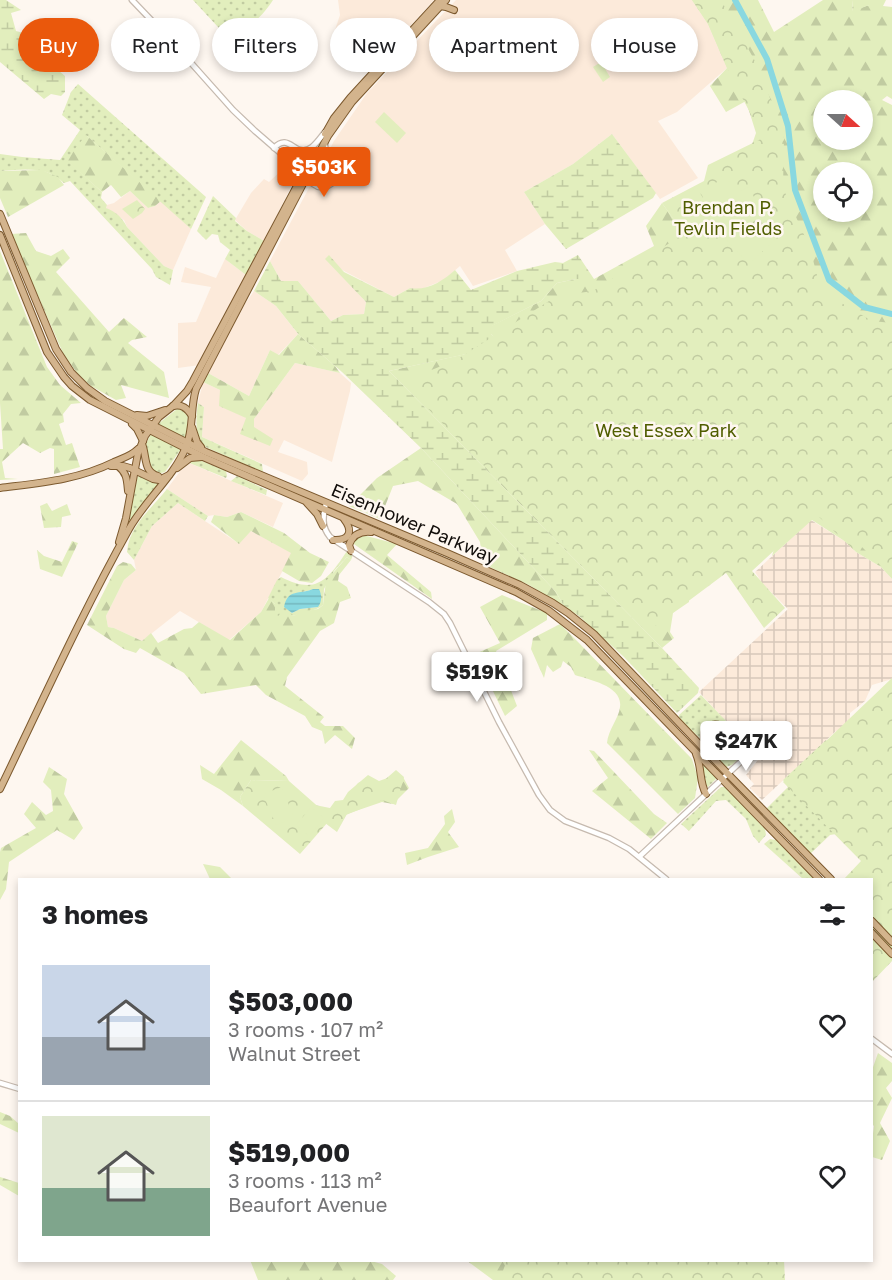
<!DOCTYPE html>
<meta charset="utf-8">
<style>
:root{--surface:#fff;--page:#f6f6f6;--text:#202124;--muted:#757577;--line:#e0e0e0;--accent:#ea580c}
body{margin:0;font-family:"Golos Text",sans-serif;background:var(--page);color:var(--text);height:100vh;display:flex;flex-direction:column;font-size:22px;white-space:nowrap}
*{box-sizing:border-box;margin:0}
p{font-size:20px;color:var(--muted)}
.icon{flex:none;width:33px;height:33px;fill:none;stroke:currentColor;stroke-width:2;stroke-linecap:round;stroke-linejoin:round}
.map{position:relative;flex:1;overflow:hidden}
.panel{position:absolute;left:18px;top:878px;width:855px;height:384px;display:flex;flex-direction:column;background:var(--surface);border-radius:0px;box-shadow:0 3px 9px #0003}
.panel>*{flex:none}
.hud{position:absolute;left:18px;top:18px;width:856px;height:54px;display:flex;gap:12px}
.needle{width:39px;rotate:111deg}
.controls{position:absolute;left:813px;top:90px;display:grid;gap:12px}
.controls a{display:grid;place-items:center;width:60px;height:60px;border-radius:50%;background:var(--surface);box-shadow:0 3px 9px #0003;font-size:30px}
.price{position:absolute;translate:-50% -51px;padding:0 14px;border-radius:6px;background:#fff;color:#222;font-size:20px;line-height:39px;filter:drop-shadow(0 2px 3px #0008)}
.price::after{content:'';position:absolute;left:50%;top:36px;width:18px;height:14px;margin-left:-9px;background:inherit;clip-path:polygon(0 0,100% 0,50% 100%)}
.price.selected{background:var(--accent);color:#fff}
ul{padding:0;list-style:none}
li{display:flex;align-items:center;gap:18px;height:150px;padding:0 24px}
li+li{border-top:2px solid var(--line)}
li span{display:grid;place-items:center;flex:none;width:168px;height:120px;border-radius:0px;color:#555}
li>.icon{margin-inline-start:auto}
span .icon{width:72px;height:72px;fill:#fffc;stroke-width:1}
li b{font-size:26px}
h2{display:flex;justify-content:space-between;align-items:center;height:72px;padding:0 24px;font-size:26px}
.pill{padding:0 21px;border-radius:27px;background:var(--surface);box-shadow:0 3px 9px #0003;font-size:21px;line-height:54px}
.pill.selected{background:var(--accent);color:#fff}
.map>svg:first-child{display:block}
.built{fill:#fceada}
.industrial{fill:url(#industrial-grid)}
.grass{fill:url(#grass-dots);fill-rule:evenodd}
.forest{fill:url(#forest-firs);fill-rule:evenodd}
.wetland{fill:url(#wetland-marsh)}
.park{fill:url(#park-crowns)}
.pitch{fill:#e2eebd}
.water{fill:url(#water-rules)}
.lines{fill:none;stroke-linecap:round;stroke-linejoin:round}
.river{stroke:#89d8e0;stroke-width:6}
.minor-casing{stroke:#c6baaf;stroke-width:7}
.major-casing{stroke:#7c592e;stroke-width:8}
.minor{stroke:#fff;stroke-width:4.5}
.major{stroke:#d3b48d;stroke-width:6}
.labels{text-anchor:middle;stroke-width:5;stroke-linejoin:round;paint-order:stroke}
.park-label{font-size:18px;fill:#505e00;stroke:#fef7f0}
.street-label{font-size:18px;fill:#110d0a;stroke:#fef7f0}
</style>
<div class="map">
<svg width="892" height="1280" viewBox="0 0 892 1280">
<defs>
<pattern id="industrial-grid" width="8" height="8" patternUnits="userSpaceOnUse" patternTransform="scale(1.5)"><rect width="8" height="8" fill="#fceada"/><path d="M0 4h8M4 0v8" fill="none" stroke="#d7c8ba"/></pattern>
<pattern id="grass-dots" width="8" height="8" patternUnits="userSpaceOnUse" patternTransform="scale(1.5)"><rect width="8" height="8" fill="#e2eebd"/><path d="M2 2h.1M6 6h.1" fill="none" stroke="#c1cba1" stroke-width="1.8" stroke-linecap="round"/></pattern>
<pattern id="forest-firs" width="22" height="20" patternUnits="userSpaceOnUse" patternTransform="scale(1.5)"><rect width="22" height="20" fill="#e2eebd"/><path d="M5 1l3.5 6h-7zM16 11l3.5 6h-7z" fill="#c1cba1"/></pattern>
<pattern id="wetland-marsh" width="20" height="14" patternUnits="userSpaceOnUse" patternTransform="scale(1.5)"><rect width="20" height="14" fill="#e2eebd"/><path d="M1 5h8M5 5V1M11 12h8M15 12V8" fill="none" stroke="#c1cba1"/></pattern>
<pattern id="park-crowns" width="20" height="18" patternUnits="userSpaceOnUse" patternTransform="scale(1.5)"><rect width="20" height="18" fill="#e2eebd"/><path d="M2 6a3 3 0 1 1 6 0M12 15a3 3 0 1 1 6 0" fill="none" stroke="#c1cba1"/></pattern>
<pattern id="water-rules" width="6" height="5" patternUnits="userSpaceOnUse" patternTransform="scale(1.5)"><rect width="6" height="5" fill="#89d8e0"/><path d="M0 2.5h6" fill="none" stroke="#75b8bf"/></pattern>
</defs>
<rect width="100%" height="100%" fill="#fef7f0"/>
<g class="built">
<polygon points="338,0 434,0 369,71 333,36 340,15"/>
<polygon points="456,0 692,0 708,24 727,68 677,112 658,121 698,178 660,199 612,134 573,164 524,192 545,224 505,250 517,271 473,286 460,266 444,280 419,290 410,288 394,297 344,271 326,259 366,302 364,314 343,315 331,321 298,281 281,281 270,261 334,141 367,93"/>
<polygon points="287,165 297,175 264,241 247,231 235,220 251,193 264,179 269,182"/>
<polygon points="130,191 148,208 155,206 161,201 191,229 173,270 164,266 127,227 124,220 106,208 107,205 114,203"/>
<polygon points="225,259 246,275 200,365 178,368 178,323 196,322 211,287 181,282 185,267 216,278"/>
<polygon points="254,291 276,306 298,334 278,355 270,350 249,396 208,373 244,305"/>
<polygon points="295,363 340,373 351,383 350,391 332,462 284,440 278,452 307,462 308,474 302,481 202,437 204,407 198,403 203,382 220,390 254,427 254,419"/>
<polygon points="187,462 283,503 273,527 241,512 227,517 214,515 208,516 167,489"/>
<polygon points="178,503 238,543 251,531 292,553 261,612 229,640 180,611 142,641 114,628 108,627 106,616 124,580 136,570 134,560 152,526"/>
</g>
<polygon class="industrial" points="811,520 846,542 856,552 881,567 892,579 892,679 872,685 865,701 850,713 850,736 836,731 762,800 750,788 754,784 746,775 761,756 747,744 699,692 788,609 762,583 755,572"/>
<g class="grass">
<path d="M193,0H273C266,11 249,31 236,33L230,40Z"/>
<path d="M78,84L206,197L191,229L87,136L67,160L102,192L101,198L107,205L106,208C116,212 122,217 127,227L164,266L173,270L170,285L156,277L152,269L70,181L64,183C45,165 23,170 0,171V154L22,157L60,160L80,130L62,115L71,92Z"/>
<polygon points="213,196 236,218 235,221 247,231 264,241 252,262 246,275 225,259 230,250 220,242 218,235 212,234 206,240 197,231"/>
<path d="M198,403L204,407L202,437L262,464L263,472L201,445C195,433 196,416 198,403Z"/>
<polygon points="177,409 184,409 188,415 186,439 158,424"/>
<polygon points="151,434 181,449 165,472 158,474 150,470 146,444"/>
<polygon points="197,459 226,471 227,476 226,478 187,462"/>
<polygon points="138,475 151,482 161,482 128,523"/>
<polygon points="237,476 267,490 266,495 231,481"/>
<path d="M167,489L208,516L205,521L178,503L152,526L134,560L127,552C129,526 152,508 167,489Z"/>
<path d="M347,551L353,555L351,560L347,557L334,571L324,589L323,605C315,612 303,611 294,616L289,614L275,621V604L268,598L277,580L281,577C316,595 327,581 347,551ZM313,589L318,607L300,609L292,613L285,607C288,589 300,595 313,589Z"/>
<path d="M701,695L730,725C715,720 703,720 701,739L679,719V715Z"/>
<path d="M717,726L727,731L744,749V754L732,765L726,767C716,756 699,743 710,727Z"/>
<polygon points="826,740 851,773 836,834 830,835 809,855 766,809 788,787 783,780"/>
<polygon points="702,764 717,778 708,787 704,784"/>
<polygon points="721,787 726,787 765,829 766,835 759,843 753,836 746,819 726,800 716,801 689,831 681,824"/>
<polygon points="770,839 776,840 814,879 803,879 764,844"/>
</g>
<g class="forest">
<path d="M692,0H758L774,32L823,0H853L852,11L869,5V0H886L883,6L892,7V99L887,96L882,100L892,105V579L881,567L856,552L846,542L812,520L772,556L775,545L689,587V602L673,613L670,632L674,638L662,648L389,371L502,346L491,334V326L541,301L557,283L576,279H594L654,246L646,226L662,203L725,290L747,159L756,133L746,101L726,112L710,86L727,68L708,24ZM824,100H862V140H824ZM824,172H862V212H824Z"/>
<polygon points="86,135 161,201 155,206 148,208 130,191 121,197 111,185 102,192 66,160"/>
<polygon points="42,170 58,177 64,185 8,217 0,198 0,171"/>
<polygon points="26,233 36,251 51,256 63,249 70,258 56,272 109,332 124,318 147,337 132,340 128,343 164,372 169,398 121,385 126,398 116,400 91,386 77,373 63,353 11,234"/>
<polygon points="0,251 47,367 60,385 81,403 71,404 63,414 64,422 59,424 66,445 72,443 80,467 54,474 54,449 50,448 40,453 23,443 2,462 5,478 18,479 0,480 0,449 3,449 0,403"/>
<polygon points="298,334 335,366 340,373 295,363 254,419 254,427 273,439 270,446 240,434 246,418 219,406 220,390 203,382 208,373 249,396 270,350 279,355"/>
<polygon points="421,448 556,592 564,606 529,585 483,564 480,542 457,504 418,481 393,486 380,519 349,506 377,478"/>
<polygon points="47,503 52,511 67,504 71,515 62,517 61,527 44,528 40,506"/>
<polygon points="241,512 284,533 310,553 329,562 321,576 312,583 299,581 282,571 291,553 251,531 239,544 211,522 214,515 227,517"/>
<polygon points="363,535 397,544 387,555 431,592 432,599 351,542"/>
<polygon points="72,541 78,543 62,577 40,569 37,550 44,556 62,562"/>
<polygon points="347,557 351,560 339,575 338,581 347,587 351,598 340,602 334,623 320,631 287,677 285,686 324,717 320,722 325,726 343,726 355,738 352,749 335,735 325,744 322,731 312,727 305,716 266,695 256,685 201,694 184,673 140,648 136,653 124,649 87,625 117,566 123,562 131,564 136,570 124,580 106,616 108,627 114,628 142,641 151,633 158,643 184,629 192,628 199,622 230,640 261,612 269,598 275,604 275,620 283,610 294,616 300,612 318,609 323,605 326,581"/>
<polygon points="502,595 547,613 547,620 496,651 517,706 505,716 475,654 500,643 480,607"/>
<path d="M560,624L579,643L692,759L698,778L695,798L678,814L607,743C608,730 619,718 620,707C623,686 590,680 575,675L571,667L563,661L561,667L553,672L547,665L544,678L531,649L533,638Z"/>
<polygon points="241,740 286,776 289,781 251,780 240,797 243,806 221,790 202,779 200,765 214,774"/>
<polygon points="589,750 594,751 654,814 667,823 651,839 592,791 608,778"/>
<polygon points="49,767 67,779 64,794 83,828 74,840 57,830 9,862 6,889 0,900 0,852 1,848 36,828 24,814 32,802 46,815 53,811 51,790 43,782"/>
<polygon points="368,775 379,781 393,776 403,777 409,788 393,804 382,802 347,814 337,832 325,823 315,805 330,808 335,801 343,800 348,792"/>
<polygon points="452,809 455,822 448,832 459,847 428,857 407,865 405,853 428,848 445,824 444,816"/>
<polygon points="203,864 220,867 232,879 210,879"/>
<polygon points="878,1053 892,1063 892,1081 886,1088 892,1098 880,1123 890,1141 882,1160 872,1157 872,1141 874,1126 872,1124 872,1070"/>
<polygon points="0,1112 10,1116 19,1124 19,1133 0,1124"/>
<polygon points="0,1177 19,1183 19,1196 0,1185"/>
<polygon points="250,1260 367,1260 382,1264 396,1276 393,1280 258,1280"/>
<polygon points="466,1260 577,1260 604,1280 493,1280"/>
</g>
<g class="wetland">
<polygon points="0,0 6,0 21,10 11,13 16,31 49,40 63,51 59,71 65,76 65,92 61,96 51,94 44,99 0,62"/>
<polygon points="853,0 869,0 869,5 852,12"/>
<polygon points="612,134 656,193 653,198 566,249 545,224 524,192 573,164"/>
<path d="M329,255L344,272L394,297L410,288C427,291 443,281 455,270L471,290L517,271L555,262L563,263L578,255L594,279H576L557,283L541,301L492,326L491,334L503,346L389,371L662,648L699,688L698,693L677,713L624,657L579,616L564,606L556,592L421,448L342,372L299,335L276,306L254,291L270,261L281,281H298L331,321L343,315L364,314L366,302L325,259Z"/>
</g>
<g class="park">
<polygon points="692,0 721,0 760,70 784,138 783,188 810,248 821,291 872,321 892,323 892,577 860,545 854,550 815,513 752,571 785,608 764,628 726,573 647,632 402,382 456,360 557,296 593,291 684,234 662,203 704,181 708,165 763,138 727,68 708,24"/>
<polygon points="601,62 610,77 603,82 593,67"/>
<polygon points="137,200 145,209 142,213 133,219 122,209"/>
<polygon points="892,678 892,961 872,982 872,879 844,879 861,861 783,782"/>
<polygon points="396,770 404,777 396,805 382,800 346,815 340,825 328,822 300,854 243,806 240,797 251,780 289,781 331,818 358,783 367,779 381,783"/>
<polygon points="507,1260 784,1260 785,1280 511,1280 501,1276"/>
</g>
<g class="pitch">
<polygon points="384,112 406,133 397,143 375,122"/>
<polygon points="722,176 740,191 749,187 759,207 762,209 721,228 718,222 715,222 717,227 696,238 676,199 697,188 703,198"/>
<polygon points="754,224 764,227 780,235 749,264 720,233 742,225"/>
<polygon points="282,787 294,818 276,825 263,794"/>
<polygon points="311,807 324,818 309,836 296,825"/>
</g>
<path class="water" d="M313,589H319C322,595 322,602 318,607L300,609L292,613L284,607C288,588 299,595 313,589Z"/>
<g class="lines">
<polyline class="river" points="735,0 767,59 788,126 795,190 829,280 864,307 892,314"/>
<g class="minor-casing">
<g id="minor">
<path d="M132,0L176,46L233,110L255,131L307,176C318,197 334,184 345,172C337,164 325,156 325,144"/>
<path d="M274,148C290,131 295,160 312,147C317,143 321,137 325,132"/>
<polyline points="316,163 322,157 332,158"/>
<path d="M307,176C325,184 328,183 342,169"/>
<path d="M326,503C323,516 321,526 330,537L429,602L444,614L450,623L499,722L539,795L550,810L565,821L609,838L629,849L666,879"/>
<polyline points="640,856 750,753"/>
<polyline points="872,1039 892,1054"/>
<polyline points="0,1083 20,1089"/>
</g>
</g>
<g class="major-casing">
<g id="major">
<polyline points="440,6 446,7 454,10"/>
<polyline points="325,134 334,118 350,98 440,0"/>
<polyline points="0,214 56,349 71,372 87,388 105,401 206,452 447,553 520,585 553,603 568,613 594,634 728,774 831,879"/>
<polyline points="0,235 47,352 64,377 72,386 90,400 203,457 516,592 548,610 587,640 819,879"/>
<path d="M173,406C182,404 187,408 192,416"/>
<polyline points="137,415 147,416 165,410"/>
<polyline points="132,424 137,429 143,441"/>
<polyline points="192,427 197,442 201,447"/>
<path d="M142,444C147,456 143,472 158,476"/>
<polyline points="111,466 123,466 130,468 153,479 159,480 169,475"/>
<path d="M118,466C127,473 127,480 128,491"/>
<polyline points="177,468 190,458 202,457"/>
<path d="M0,488C39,483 78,480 114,462C123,458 131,456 138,449"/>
<polyline points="307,503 317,514 323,526"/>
<path d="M333,540C349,541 354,532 344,519"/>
<polyline points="119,542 126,518 138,453 145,436 159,417 173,406 187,391 193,381 314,154"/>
<path d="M351,551L349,545C353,534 361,531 371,532"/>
<path d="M706,748C703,741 703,735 706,727C725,717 739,741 750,753"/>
<path d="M696,754C702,767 699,782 706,794"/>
<path d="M0,789C42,702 82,613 129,529C146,499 173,478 186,447C194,428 190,408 196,389L328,136L352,102L446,0"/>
<polyline points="872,921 892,942"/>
<polyline points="872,933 892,954"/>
</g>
</g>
<use href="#minor" class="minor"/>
<use href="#major" class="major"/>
</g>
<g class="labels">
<g class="park-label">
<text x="728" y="214">Brendan P.<tspan x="728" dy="21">Tevlin Fields</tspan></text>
<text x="666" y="437">West Essex Park</text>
</g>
<g class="street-label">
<text transform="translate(414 524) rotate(23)" y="6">Eisenhower Parkway</text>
</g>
</g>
</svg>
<div class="controls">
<a><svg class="needle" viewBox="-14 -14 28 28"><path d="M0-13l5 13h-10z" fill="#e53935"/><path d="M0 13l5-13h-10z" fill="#757577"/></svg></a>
<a><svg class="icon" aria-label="locate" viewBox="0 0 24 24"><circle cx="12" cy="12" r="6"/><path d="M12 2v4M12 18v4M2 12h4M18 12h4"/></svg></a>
</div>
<b class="price selected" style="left:324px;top:198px">$503K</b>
<b class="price" style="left:477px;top:703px">$519K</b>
<b class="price" style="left:746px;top:772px">$247K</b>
<div class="hud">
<a class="pill selected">Buy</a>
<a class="pill">Rent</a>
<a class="pill">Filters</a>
<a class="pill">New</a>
<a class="pill">Apartment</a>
<a class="pill">House</a>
</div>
<section class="panel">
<h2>3 homes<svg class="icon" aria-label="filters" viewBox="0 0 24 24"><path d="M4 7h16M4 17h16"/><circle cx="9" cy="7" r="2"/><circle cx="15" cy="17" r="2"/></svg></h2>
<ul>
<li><span style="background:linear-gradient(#c9d6e8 60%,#9aa5b1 0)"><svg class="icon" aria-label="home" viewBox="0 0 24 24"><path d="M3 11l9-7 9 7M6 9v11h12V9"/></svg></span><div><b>$503,000</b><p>3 rooms · 107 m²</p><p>Walnut Street</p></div><svg class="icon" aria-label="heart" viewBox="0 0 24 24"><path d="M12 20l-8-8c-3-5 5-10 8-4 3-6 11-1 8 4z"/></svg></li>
<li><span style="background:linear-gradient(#dfe7d0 60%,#7fa58c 0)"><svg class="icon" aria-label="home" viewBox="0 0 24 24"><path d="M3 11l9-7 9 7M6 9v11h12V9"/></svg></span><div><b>$519,000</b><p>3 rooms · 113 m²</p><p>Beaufort Avenue</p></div><svg class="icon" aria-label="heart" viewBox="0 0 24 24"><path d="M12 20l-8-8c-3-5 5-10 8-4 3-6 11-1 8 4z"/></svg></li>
</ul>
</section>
</div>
